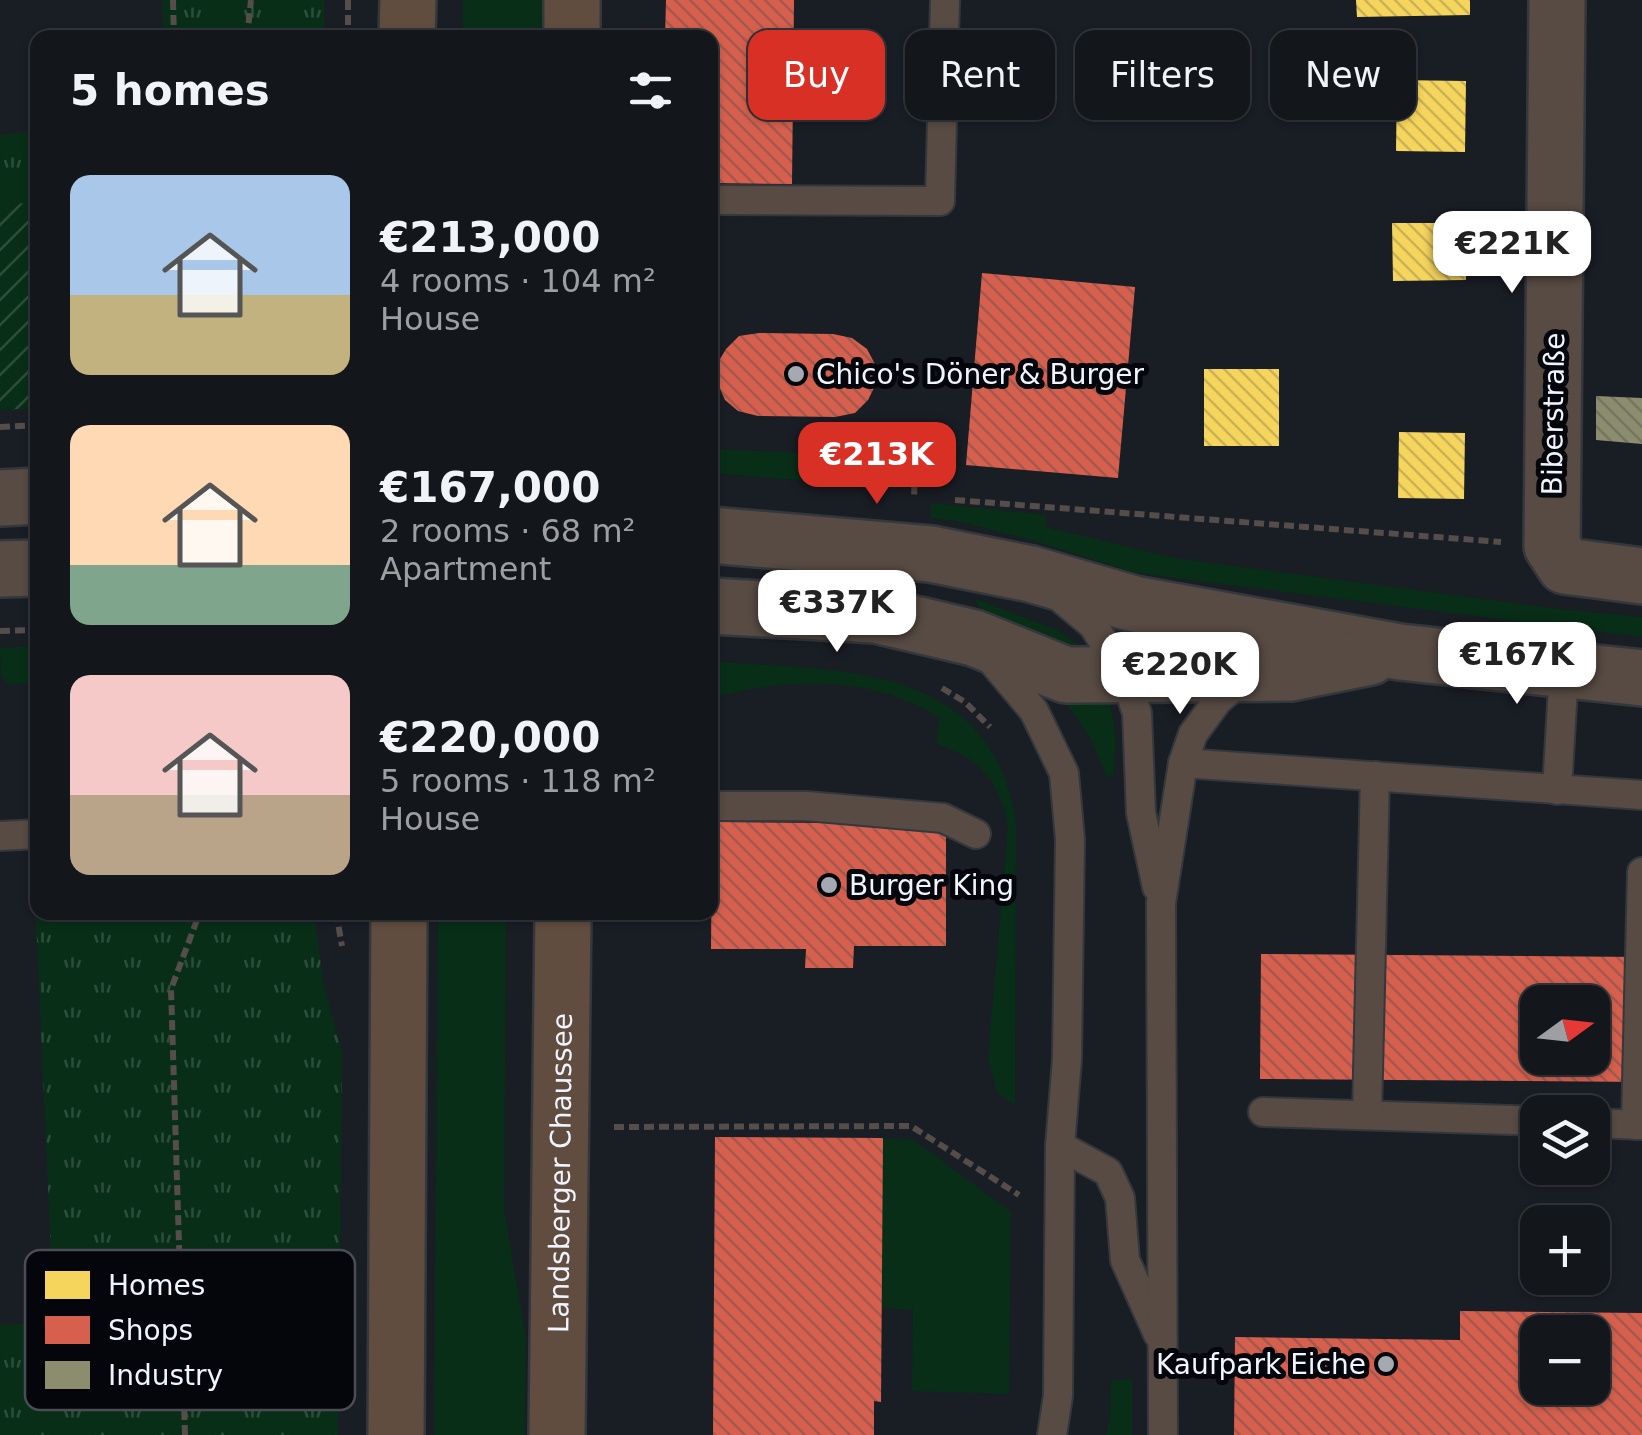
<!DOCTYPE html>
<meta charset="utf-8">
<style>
:root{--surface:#13161b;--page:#202328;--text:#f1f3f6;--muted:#9d9fa3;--line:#32353a;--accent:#d93025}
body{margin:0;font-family:"DejaVu Sans",sans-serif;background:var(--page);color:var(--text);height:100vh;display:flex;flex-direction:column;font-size:38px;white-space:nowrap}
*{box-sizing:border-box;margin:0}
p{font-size:32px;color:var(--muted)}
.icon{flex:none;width:55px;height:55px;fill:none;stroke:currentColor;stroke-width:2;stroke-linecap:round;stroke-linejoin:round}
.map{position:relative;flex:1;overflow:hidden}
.panel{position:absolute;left:30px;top:30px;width:688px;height:890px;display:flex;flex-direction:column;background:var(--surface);border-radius:20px;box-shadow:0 2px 8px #0004,0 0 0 2px var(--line)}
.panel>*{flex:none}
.banner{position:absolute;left:748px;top:30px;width:742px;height:90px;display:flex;gap:20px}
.needle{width:65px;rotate:75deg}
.controls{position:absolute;left:1520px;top:985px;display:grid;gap:20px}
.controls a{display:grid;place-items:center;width:90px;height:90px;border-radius:20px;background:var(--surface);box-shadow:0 2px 8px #0004,0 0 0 2px var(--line);font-size:50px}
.price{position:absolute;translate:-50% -85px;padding:0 22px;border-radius:20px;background:#fff;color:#222;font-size:32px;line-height:65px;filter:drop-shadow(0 2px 5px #0008)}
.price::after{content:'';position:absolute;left:50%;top:60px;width:30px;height:22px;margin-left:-15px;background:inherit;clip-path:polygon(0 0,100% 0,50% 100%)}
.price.active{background:var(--accent);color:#fff}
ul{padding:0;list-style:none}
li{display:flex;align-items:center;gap:30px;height:250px;padding:0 40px}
li span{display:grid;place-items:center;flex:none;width:280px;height:200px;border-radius:20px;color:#555}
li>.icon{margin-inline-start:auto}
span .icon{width:120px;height:120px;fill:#fffc;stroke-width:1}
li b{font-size:42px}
h2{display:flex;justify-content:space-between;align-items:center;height:120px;padding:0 40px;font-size:42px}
.pill{padding:0 35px;border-radius:20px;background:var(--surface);box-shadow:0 2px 8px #0004,0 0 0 2px var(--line);font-size:35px;line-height:90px}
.pill.active{background:var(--accent);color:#fff}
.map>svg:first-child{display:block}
.grass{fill:#082e18}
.park{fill:url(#park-tufts)}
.garden{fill:url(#garden-furrows)}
.homes{fill:url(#homes-back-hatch)}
.shops{fill:url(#shops-back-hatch);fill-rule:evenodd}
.industry{fill:url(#industry-back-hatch)}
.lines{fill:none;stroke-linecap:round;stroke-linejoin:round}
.service-casing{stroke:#34383d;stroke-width:32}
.minor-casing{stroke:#34383d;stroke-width:60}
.tertiary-casing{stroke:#34383d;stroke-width:60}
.primary-casing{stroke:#34383d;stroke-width:60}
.path{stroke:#544d49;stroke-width:6;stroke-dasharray:10 5;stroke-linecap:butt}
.service{stroke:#574b43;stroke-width:28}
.minor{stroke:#574b43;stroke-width:55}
.tertiary{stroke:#574b43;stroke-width:55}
.primary{stroke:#614d40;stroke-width:55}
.poi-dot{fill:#a5a9b1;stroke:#05060b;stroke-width:4}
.labels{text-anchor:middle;stroke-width:10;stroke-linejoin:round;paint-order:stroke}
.poi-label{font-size:28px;fill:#f0f4fd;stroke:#05060b;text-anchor:start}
.street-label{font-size:28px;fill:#f0f4fd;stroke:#05060b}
.key{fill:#05060b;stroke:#4c4d54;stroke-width:2.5}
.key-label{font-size:28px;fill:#f0f4fd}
</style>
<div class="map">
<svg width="1642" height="1435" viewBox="0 0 1642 1435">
<defs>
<pattern id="park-tufts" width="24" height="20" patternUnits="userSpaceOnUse" patternTransform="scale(2.5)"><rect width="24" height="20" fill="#082e18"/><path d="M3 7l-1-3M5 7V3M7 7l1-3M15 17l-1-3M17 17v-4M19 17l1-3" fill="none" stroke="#2c4d3a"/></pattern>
<pattern id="garden-furrows" width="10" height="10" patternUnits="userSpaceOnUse" patternTransform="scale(2.5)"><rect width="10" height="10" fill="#082e18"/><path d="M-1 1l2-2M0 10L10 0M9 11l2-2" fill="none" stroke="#2c4d3a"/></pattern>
<pattern id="homes-back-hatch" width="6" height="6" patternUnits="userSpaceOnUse" patternTransform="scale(2.5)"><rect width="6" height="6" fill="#f6d55c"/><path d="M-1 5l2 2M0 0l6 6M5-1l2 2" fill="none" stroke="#cab258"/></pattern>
<pattern id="shops-back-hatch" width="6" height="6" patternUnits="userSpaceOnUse" patternTransform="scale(2.5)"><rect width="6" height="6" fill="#d6604d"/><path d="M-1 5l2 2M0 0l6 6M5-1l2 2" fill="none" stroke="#a4584d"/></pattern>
<pattern id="industry-back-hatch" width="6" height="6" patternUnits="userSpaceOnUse" patternTransform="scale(2.5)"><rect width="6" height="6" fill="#8c8c6e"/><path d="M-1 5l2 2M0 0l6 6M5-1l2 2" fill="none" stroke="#747562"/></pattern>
</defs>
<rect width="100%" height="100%" fill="#191d24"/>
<g class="grass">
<rect x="463" y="0" width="79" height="37"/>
<polygon points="710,449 877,456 885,475 909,474 909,489 710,473"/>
<polygon points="931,503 1046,515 1046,527 1174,558 1557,609 1642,617 1642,637 1136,573 1031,540 957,521 930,518"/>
<polygon points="976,599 1057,630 1088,651 1081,657 977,606"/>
<polygon points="37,646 37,683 8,684 1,676 0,648"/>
<path d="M710,661C836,672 990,659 1016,821L1015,1105L997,1093L988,1058L1008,826C1003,798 991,773 966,757C957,751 946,749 936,743L940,718C869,674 788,678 710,698Z"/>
<path d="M1054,691H1108L1116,737L1114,775L1106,777C1096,743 1079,716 1054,691Z"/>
<polygon points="438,913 506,913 504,1209 526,1339 525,1435 434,1435"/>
<polygon points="883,1138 914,1140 1011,1212 1009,1394 912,1391 913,1310 882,1308"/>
<polygon points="1132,1379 1132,1435 1106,1435 1110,1418 1111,1380"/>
</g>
<g class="park">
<polygon points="162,0 324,0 324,37 164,37"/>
<polygon points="37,131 37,408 0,410 0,135"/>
<polygon points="37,874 38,912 314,913 324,987 342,1051 338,1435 0,1435 0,1325 54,1322 34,875"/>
</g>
<polygon class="garden" points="37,203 37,408 0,410 0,204"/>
<g class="homes">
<polygon points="1356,0 1470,0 1470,15 1357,17"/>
<polygon points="1397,80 1466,81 1465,152 1396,151"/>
<polygon points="1392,223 1466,223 1466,280 1393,281"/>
<rect x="1204" y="369" width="75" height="77"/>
<polygon points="1399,432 1465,433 1464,499 1398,498"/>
</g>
<g class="shops">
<polygon points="666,0 794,0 792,184 710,183 710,38 665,38"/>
<polygon points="982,273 1135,287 1118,478 966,465"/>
<polygon points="759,333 833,334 852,338 867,349 876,366 876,384 868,400 855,413 835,417 758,416 738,411 725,400 717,382 717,364 726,349 739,336"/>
<polygon points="712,822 946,824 946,946 854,946 853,968 805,968 806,949 711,949"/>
<path d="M1261,954L1642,957V1082L1260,1079ZM1538,1002H1592V1058H1538Z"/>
<polygon points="715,1137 883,1138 881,1402 874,1401 874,1435 713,1435"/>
<path d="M1460,1311L1642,1313V1435H1234L1235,1337L1460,1340ZM1538,1332H1592V1388H1538Z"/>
</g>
<polygon class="industry" points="1596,396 1642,398 1642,444 1596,440"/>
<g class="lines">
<g class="service-casing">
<g id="service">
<polyline points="710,200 940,201 945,0"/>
<polyline points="1057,595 1093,625 1124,674 1137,713 1141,813 1157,887"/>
<polyline points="987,655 1034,711 1064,773 1070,839 1067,1059 1060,1146 1058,1396 1052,1435"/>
<polyline points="1183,763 1642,795"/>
<polyline points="1557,790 1564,669"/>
<polyline points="710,806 807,806 943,818 976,834"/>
<polyline points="0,836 38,834"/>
<polyline points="1263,1112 1538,1121"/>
<polyline points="1367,1114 1375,776"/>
<polyline points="1592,1123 1642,1125"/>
<polyline points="1636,1125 1642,872"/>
<polyline points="1060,1146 1108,1172 1120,1198 1125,1260 1158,1334"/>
<polyline points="1163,1435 1161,903 1183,763 1193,734 1218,700 1246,676"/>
</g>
</g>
<g class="minor-casing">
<g id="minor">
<polyline points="1557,0 1552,546 1565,566 1642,576"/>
<polyline points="710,535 931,554 1031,574 1134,604 1400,652 1642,678"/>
<polyline points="710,606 876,615 974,638 1066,675 1290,673 1370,657"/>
</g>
</g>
<g class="tertiary-casing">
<g id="tertiary">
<polyline points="0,498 38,496"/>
<polyline points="0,569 38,568"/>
</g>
</g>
<g class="primary-casing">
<g id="primary">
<polyline points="407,38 408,0"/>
<polyline points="572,38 572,0"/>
<polyline points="396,1435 399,912"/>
<path id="s1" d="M557,1435L563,912"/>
</g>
</g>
<g class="path">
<polyline points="173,0 174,38"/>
<polyline points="348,0 348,38"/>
<polyline points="247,38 251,0"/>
<polyline points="0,427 38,425"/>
<polyline points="905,441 915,472 914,497"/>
<polyline points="955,500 1501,542"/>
<polyline points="0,631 38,630"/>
<polyline points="942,688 965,702 990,727"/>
<polyline points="336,912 342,946"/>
<polyline points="614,1127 911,1126 1019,1195"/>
<polyline points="185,1435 171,989 200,912"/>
</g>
<use href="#service" class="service"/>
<use href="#minor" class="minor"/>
<use href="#tertiary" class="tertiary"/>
<use href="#primary" class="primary"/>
</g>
<g class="poi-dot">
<circle cx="796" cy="374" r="10"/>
<circle cx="829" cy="885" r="10"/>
<circle cx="1386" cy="1364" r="10"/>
</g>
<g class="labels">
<g class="poi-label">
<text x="816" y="384">Chico's Döner &amp; Burger</text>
<text x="849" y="895">Burger King</text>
<text x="1366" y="1374" text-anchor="end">Kaufpark Eiche</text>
</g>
<g class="street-label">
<text transform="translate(1553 414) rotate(-89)" y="10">Biberstraße</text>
<text dy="10" stroke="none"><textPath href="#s1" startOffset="262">Landsberger Chaussee</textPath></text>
</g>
</g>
<rect x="25" y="1250" width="330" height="160" rx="15" class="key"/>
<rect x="45" y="1271" width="45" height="28" fill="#f6d55c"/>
<rect x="45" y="1316" width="45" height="28" fill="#d6604d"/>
<rect x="45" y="1361" width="45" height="28" fill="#8c8c6e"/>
<g class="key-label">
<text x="108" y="1295">Homes</text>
<text x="108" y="1340">Shops</text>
<text x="108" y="1385">Industry</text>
</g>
</svg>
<div class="controls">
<a><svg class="needle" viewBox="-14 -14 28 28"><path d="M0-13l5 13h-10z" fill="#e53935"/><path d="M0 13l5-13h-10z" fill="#9d9fa3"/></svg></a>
<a><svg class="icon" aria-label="layers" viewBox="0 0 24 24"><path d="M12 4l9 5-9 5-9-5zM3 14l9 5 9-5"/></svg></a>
<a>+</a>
<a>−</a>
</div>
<b class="price" style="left:1512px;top:296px">€221K</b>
<b class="price active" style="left:877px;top:507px">€213K</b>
<b class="price" style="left:837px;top:655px">€337K</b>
<b class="price" style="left:1517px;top:707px">€167K</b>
<b class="price" style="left:1180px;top:717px">€220K</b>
<div class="banner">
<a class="pill active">Buy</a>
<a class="pill">Rent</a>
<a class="pill">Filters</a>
<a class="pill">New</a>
</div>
<section class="panel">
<h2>5 homes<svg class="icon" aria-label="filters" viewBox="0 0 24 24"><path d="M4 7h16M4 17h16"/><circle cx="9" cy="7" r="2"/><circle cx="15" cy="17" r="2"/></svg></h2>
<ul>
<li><span style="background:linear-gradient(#a9c7e8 60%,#c2b280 0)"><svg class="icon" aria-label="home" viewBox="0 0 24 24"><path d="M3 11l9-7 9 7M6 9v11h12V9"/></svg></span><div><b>€213,000</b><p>4 rooms · 104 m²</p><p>House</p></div></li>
<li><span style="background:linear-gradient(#ffd9b3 70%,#7fa58c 0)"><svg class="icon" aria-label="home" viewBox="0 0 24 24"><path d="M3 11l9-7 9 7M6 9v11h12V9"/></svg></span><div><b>€167,000</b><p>2 rooms · 68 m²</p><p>Apartment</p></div></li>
<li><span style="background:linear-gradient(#f6c9c9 60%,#b9a48a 0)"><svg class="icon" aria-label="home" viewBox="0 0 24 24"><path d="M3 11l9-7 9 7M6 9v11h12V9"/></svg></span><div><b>€220,000</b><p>5 rooms · 118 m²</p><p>House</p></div></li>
</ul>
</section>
</div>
